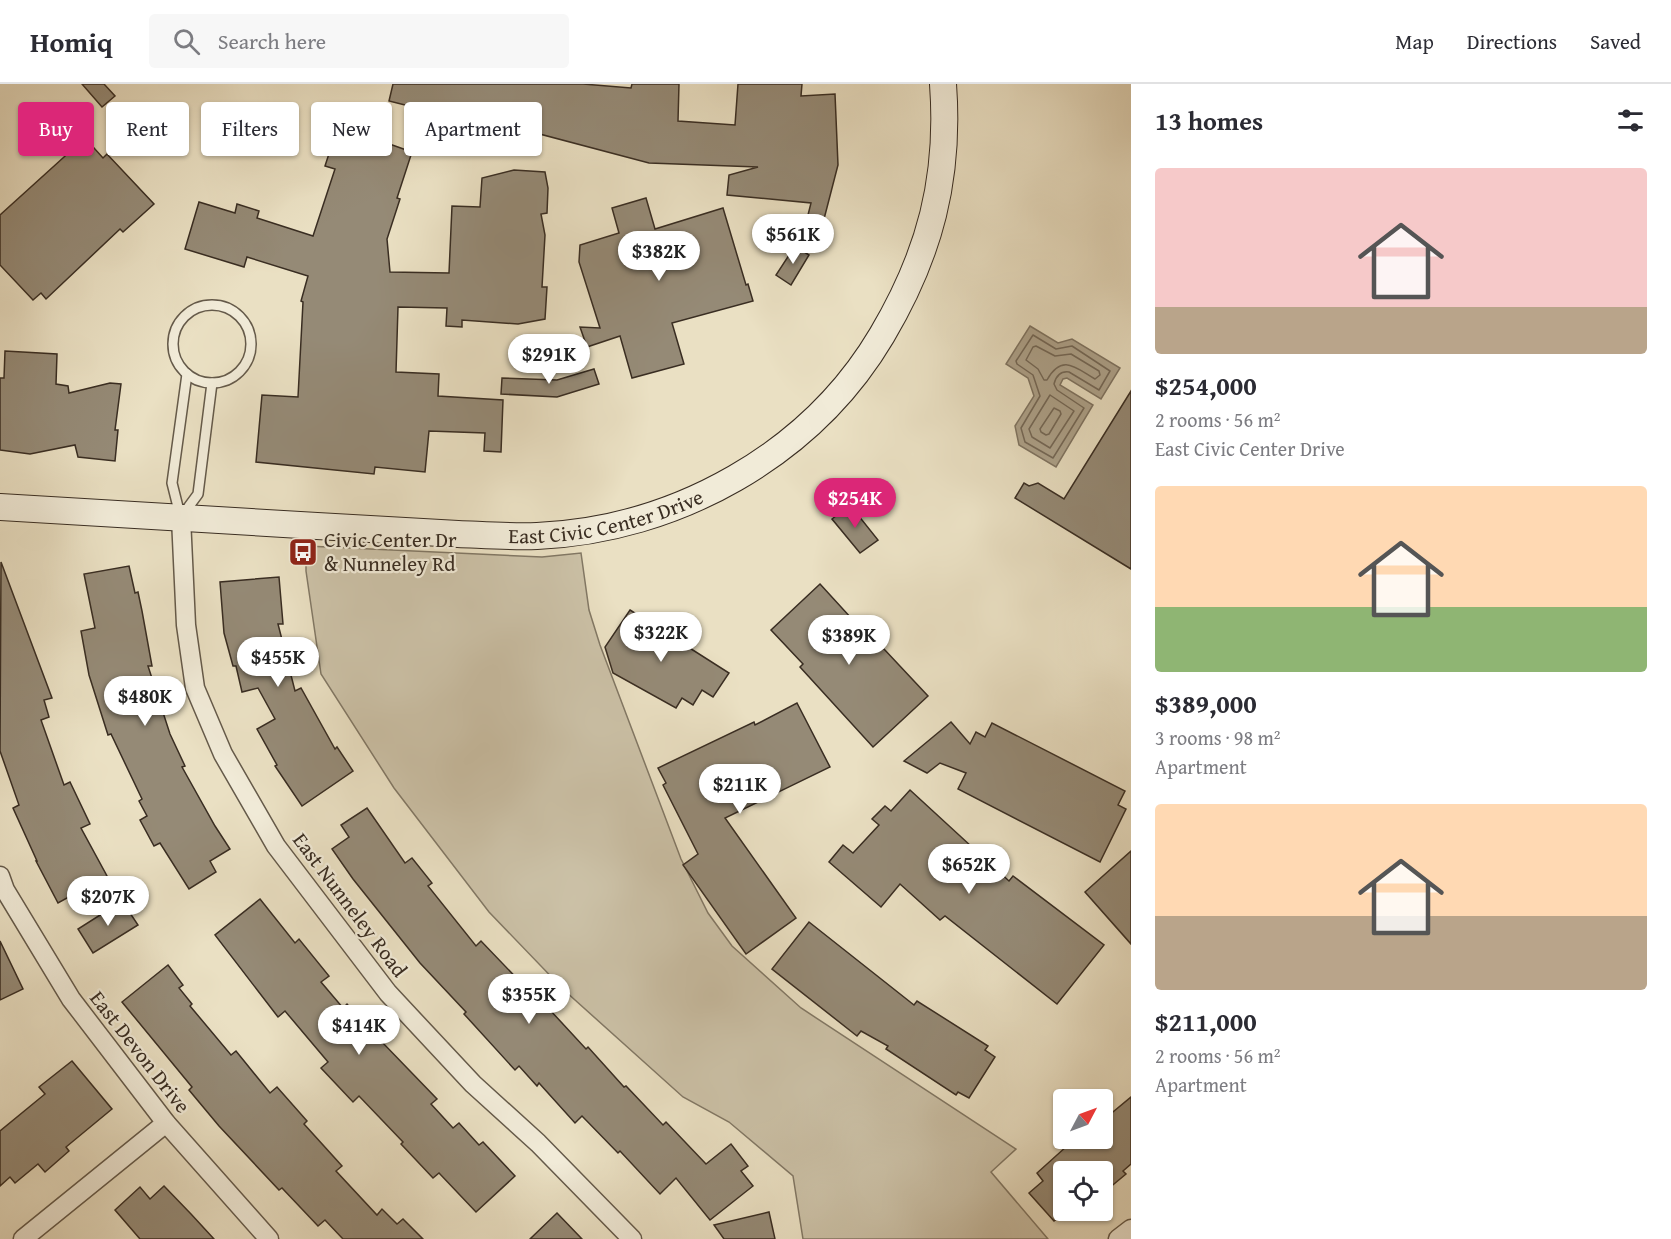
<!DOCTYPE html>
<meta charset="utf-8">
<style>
:root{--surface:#fff;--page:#f7f7f7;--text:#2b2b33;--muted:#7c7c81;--line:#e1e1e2;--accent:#db2777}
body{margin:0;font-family:"Gentium Book Plus",serif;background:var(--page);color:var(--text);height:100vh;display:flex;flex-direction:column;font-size:22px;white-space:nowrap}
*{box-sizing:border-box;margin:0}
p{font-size:20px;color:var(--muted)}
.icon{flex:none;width:33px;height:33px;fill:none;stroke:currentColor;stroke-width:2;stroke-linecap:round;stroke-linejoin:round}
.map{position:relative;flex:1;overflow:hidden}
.sheet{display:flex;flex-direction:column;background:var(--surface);width:540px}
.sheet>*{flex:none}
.banner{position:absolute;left:18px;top:18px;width:570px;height:54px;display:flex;gap:12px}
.needle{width:39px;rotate:49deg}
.buttons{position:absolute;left:1053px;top:1005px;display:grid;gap:12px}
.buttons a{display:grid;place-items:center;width:60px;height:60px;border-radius:6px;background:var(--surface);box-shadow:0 2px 4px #0004;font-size:30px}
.price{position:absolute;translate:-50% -51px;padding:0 14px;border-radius:21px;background:#fff;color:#222;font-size:20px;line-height:39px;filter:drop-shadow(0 2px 3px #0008)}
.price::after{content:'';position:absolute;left:50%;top:36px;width:18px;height:14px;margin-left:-9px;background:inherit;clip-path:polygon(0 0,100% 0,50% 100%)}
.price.active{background:var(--accent);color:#fff}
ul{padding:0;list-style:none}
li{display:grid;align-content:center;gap:12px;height:318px;padding:0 24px}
li span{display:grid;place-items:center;height:186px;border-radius:6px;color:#555}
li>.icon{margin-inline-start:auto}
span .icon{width:108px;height:108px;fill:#fffc;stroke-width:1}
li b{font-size:26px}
h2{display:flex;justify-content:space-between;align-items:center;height:72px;padding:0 24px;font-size:26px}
.pill{padding:0 21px;border-radius:6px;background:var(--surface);box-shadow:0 2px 4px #0004;font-size:21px;line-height:54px}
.pill.active{background:var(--accent);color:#fff}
header{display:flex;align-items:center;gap:36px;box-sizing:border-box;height:84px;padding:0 30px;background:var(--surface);border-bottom:2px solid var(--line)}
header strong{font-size:28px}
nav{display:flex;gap:33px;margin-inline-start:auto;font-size:21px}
.search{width:420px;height:54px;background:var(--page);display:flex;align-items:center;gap:15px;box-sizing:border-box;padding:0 21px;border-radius:6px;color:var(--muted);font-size:22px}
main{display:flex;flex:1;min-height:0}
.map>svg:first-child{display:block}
.green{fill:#ccc2a8;stroke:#827865;stroke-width:1.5}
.water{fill:#aea38c;stroke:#7f7462;stroke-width:1.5}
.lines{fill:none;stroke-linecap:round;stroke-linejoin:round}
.shore{stroke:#746857;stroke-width:1.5}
.building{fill:#958a76;stroke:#392d22;stroke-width:1.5}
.lane-casing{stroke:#655a4a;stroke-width:12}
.street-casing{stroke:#655a4a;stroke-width:21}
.secondary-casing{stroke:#392d22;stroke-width:28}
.lane{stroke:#f1ebd8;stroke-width:9}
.street{stroke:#f1ebd8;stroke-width:18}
.secondary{stroke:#f1ebd8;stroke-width:26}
.labels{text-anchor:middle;stroke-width:4.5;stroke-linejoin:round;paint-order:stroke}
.street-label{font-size:21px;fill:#392d22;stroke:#f1ebd8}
.poi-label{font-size:21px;fill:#392d22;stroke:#f1ebd8;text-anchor:start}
</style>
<header>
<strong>Homiq</strong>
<div class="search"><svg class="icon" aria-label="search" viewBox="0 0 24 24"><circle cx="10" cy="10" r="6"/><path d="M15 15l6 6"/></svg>Search here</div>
<nav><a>Map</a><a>Directions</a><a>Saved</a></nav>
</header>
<main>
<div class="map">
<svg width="1131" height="1155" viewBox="0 0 1131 1155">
<rect width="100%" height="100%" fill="#eae0c3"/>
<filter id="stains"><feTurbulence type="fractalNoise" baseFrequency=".00333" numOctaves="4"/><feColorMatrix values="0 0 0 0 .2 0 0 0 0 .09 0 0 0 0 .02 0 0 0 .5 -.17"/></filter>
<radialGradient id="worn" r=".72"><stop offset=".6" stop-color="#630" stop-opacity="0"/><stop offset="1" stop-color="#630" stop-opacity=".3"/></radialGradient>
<polygon class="green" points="306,462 542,473 581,469 589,526 600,561 681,775 708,829 732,862 801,924 1016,1065 991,1088 1048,1155 803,1155 793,1092 729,1038 683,1013 565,907 489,828 394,704 321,590 306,487"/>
<polygon class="water" points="1030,242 1058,259 1072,255 1120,284 1101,315 1067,294 1063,295 1060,301 1093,321 1056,383 1019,361 1015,342 1034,312 1028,294 1006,280"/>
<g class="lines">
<g class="shore">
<path d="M1033,251L1056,265L1072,262L1110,287L1099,306L1069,288C1061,287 1056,292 1054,300L1057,306L1084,324L1053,374L1025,358L1021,344L1040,312L1033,291L1017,280L1016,277Z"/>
<path d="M1036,262L1055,272L1071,270L1099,287L1100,291L1095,295C1076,284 1062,269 1047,296H1044L1038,285L1026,276L1033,263Z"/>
<polygon points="1050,311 1074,327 1050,364 1032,353 1029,345"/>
<polygon points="1054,324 1060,327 1061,330 1049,350 1046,351 1041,348 1040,345"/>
</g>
</g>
<g class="building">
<polygon points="82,0 104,0 115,12 102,23"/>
<polygon points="393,0 583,0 631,4 632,0 679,0 678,37 735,41 738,0 802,0 801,12 835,10 838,81 824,135 808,131 811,119 727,111 729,91 758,83 649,79 434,22 433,28 389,17"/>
<polygon points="336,48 379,63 381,57 412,68 397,114 400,115 387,155 390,188 449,189 452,122 480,123 482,94 514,86 545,88 548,104 547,129 541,130 545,151 542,203 547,203 545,235 518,240 462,236 462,243 446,242 447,224 398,223 396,288 439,290 438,312 503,316 501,368 484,367 485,349 429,347 425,388 375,383 374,390 256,378 262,311 298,313 303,218 301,217 308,192 247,173 244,183 185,165 199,118 235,129 237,120 259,127 257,134 313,152 335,85 325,82"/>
<polygon points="85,54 103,74 107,70 154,120 123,148 120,145 46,215 41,209 33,216 0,181 0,131"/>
<polygon points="646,114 655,145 723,124 746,201 748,200 753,217 672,239 684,280 632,294 620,252 587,263 580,243 600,244 579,178 580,161 619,149 612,124"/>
<polygon points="795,162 809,171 791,201 776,191"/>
<polygon points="5,267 57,270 56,300 68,302 69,309 110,299 121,300 115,346 118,346 115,377 78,373 75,361 30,370 0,366 0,294 4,294"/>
<polygon points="594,285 599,300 557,313 501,310 502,294 557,296"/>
<polygon points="1131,307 1131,485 1015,414 1024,399 1029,402 1038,399 1064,415"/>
<polygon points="850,421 878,456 860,469 832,435"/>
<polygon points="1,478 52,614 44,616 49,633 41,636 64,701 70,698 90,740 81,744 107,792 58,819 36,777 37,777 13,724 19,721 0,667"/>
<polygon points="129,482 135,509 138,508 142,527 152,582 148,582 170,650 185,682 182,683 215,742 230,765 210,777 216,788 189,805 160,759 154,762 140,736 147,732 139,717 142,715 111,650 108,651 89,591 81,547 95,544 84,490"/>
<polygon points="279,493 283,540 278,540 295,607 301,604 335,665 337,663 353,687 302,722 275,682 277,681 257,645 275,635 258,604 242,608 236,582 233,582 224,549 220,498"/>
<polygon points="820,500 852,535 854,533 928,612 873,663 800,583 803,580 771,546"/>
<polygon points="630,526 729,589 713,613 702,606 693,621 682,614 676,624 613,589 605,563"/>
<polygon points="797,619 830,683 725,734 796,834 746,870 683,781 698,770 663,701 666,699 658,684 754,638 755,641"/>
<polygon points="951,638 970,660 976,648 985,653 992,639 1125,707 1118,721 1126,725 1100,778 958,705 966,689 940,679 927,689 904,677"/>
<polygon points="910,706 1009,797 1013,792 1104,861 1057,920 945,832 940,836 900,800 881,823 829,778 843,761 853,769 879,741 872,735 885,722 891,727"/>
<polygon points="367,724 405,779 412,774 432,799 428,802 476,862 481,857 549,928 550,926 586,965 588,963 624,1003 626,1002 663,1041 666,1038 706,1080 731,1060 748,1082 741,1087 753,1102 710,1136 676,1094 660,1110 620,1067 618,1069 582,1032 575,1039 539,999 537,1002 519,982 515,986 464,930 466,928 420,879 353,795 332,765 349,753 341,741"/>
<polygon points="1131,767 1131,860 1085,808"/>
<polygon points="260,815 295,859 299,855 329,892 321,898 343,924 347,920 381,959 382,958 437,1015 431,1020 453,1044 459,1039 479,1061 483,1058 515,1092 476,1128 439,1089 433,1094 401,1060 403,1058 359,1012 353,1018 321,984 328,978 285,927 278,933 215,851"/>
<polygon points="122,817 138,841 93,869 78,845"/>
<polygon points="809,838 914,921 917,917 988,962 985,966 995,973 969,1014 958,1008 956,1011 886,965 888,962 861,947 857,952 772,885"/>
<polygon points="0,857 23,905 0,916"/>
<polygon points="168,881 183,901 179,904 192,920 190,922 231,971 236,967 270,1009 277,1003 307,1037 304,1040 342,1082 336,1087 377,1131 382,1125 397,1140 403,1135 423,1155 343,1155 325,1136 318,1142 282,1104 279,1106 219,1042 189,1006 192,1003 122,918"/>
<polygon points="72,977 112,1025 66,1063 69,1067 45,1088 38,1080 15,1099 10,1093 0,1102 0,1047 45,1010 39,1003"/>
<polygon points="1131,1013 1131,1080 1123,1087 1126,1090 1102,1110 1102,1088 1064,1088 1064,1129 1054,1137 1029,1109 1043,1097 1037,1089 1067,1062 1061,1054 1102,1054 1102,1037"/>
<polygon points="164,1102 191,1130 214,1155 140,1155 115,1126 140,1103 150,1115"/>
<polygon points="769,1128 775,1155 724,1155 714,1141"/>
<polygon points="557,1129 582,1155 530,1155"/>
</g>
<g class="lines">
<g class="lane-casing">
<g id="lane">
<circle cx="212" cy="260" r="39"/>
<polyline points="184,429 198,410 212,299"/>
<polyline points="180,431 172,399 187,290"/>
</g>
</g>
<g class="street-casing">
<g id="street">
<polyline points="181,434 186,541 195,604 223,670 276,762 388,909 473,1000 538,1059 632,1155"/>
<polyline points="0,792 5,806 71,915 166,1039 269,1155"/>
<polyline points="23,1155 166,1039"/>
<polyline points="1118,1155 1131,1145"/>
</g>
</g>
<g class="secondary-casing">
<g id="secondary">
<path id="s1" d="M0,423C106,429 212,435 317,442C364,445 411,447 458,450C484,451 511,453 537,452C676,446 811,371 882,251C930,170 950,94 943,0"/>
</g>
</g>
<use href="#lane" class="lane"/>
<use href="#street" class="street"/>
<use href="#secondary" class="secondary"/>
</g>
<defs>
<g id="bus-square" transform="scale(1.5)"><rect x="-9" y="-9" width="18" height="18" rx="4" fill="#8f2418" stroke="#f1ebd8"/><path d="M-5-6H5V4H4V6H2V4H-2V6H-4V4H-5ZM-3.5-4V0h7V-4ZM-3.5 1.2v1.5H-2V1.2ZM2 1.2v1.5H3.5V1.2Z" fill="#fff"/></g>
</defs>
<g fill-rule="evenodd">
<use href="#bus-square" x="303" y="468"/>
</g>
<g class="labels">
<g class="street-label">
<text dy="7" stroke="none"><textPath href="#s1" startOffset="609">East Civic Center Drive</textPath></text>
<text transform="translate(350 821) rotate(53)" y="7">East Nunneley Road</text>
<text transform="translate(140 968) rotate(52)" y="7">East Devon Drive</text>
</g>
<g class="poi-label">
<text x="324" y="463">Civic Center Dr<tspan x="324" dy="24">&amp; Nunneley Rd</tspan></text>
</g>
</g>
<rect width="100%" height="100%" filter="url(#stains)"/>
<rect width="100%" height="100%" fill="url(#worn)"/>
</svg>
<div class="buttons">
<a><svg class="needle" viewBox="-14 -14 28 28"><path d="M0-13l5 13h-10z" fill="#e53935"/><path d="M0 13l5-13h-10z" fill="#7c7c81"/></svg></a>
<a><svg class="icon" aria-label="locate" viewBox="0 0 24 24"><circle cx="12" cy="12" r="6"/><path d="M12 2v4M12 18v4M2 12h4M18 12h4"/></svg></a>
</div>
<b class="price" style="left:793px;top:181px">$561K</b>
<b class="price" style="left:659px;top:198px">$382K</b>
<b class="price" style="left:549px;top:301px">$291K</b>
<b class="price active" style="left:855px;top:445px">$254K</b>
<b class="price" style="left:661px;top:579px">$322K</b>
<b class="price" style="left:849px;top:582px">$389K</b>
<b class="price" style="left:278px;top:604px">$455K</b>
<b class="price" style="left:145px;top:643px">$480K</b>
<b class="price" style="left:740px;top:731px">$211K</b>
<b class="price" style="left:969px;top:811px">$652K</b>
<b class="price" style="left:108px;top:843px">$207K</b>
<b class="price" style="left:529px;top:941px">$355K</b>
<b class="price" style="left:359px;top:972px">$414K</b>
<div class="banner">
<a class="pill active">Buy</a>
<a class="pill">Rent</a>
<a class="pill">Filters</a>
<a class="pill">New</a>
<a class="pill">Apartment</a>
</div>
</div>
<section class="sheet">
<h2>13 homes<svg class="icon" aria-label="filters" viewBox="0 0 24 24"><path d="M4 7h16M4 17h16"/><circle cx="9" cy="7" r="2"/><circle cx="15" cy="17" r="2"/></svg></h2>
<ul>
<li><span style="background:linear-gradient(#f6c9c9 75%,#b9a48a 0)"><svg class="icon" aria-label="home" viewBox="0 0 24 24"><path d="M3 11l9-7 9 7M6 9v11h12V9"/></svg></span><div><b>$254,000</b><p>2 rooms · 56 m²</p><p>East Civic Center Drive</p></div></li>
<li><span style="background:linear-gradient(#ffd9b3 65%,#8fb573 0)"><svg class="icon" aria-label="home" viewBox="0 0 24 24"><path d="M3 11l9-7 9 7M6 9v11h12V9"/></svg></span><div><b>$389,000</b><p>3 rooms · 98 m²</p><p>Apartment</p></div></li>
<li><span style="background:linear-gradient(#ffd9b3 60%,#b9a48a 0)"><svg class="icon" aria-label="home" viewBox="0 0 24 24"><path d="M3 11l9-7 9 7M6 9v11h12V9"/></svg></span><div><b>$211,000</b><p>2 rooms · 56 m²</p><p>Apartment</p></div></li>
</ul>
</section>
</main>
